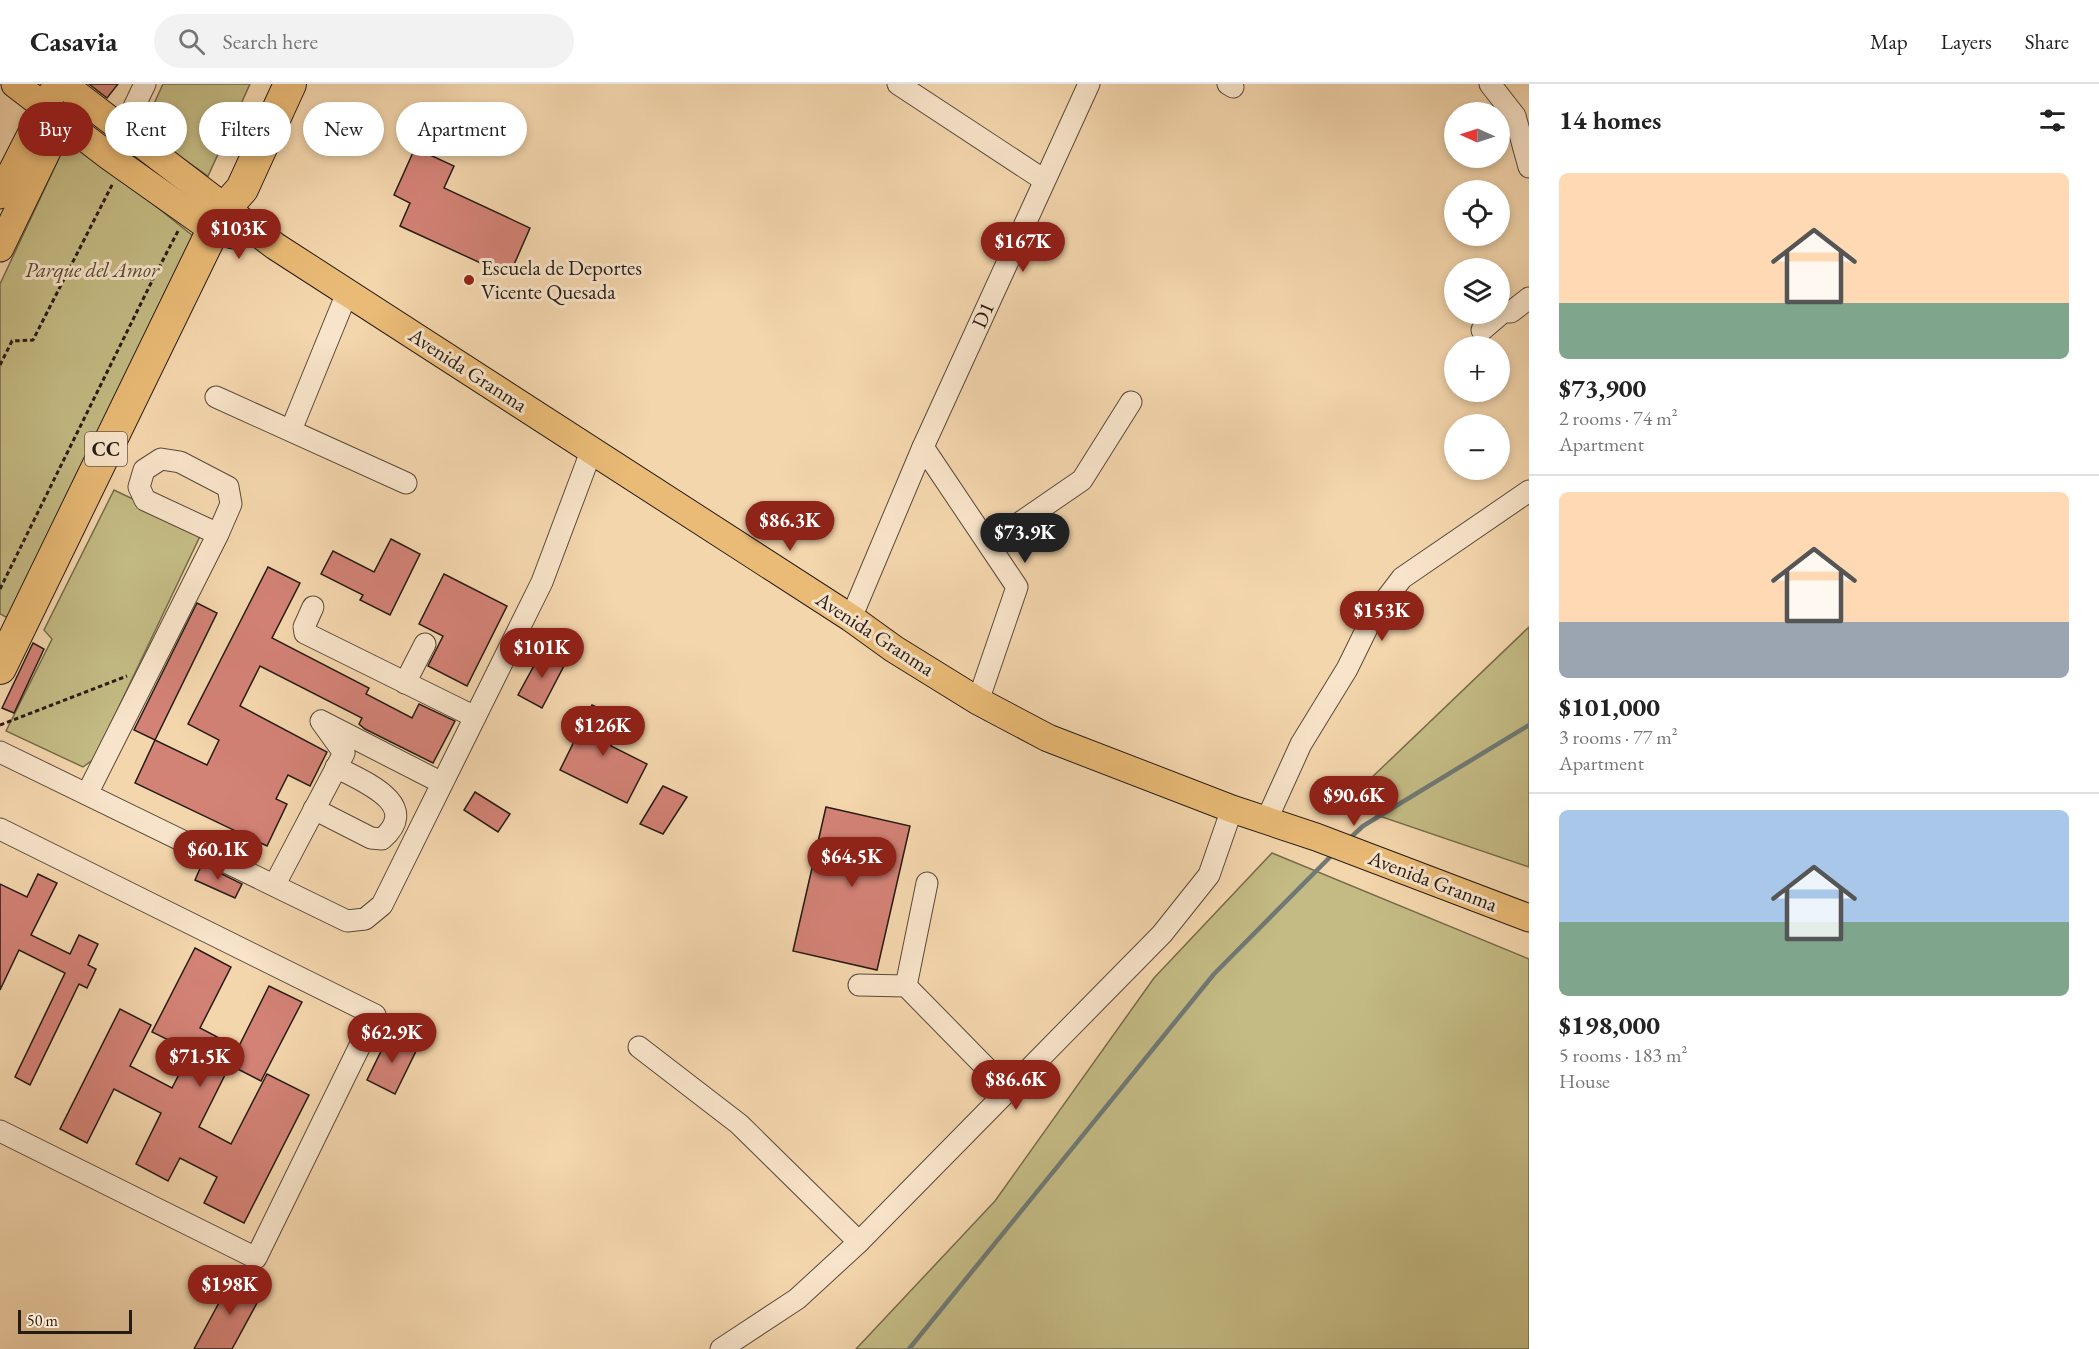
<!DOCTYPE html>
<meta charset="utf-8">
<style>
:root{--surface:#fff;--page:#f2f2f2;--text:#222;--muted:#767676;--line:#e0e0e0;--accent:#8f2418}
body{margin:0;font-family:"EB Garamond",serif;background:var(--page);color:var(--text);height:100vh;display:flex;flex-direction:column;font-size:22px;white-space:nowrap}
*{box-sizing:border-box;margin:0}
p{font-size:20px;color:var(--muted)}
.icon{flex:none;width:33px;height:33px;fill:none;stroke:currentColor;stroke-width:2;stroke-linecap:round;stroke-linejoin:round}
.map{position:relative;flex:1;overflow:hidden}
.sheet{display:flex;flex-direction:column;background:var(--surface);width:570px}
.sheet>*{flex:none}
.guide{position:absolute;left:18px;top:18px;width:570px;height:54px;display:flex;gap:12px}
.needle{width:39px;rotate:273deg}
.fabs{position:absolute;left:1444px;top:18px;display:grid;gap:12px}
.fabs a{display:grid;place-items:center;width:66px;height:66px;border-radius:50%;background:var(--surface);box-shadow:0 3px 9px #0003;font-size:30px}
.scale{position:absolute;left:18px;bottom:15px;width:114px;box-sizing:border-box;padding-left:6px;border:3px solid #261c15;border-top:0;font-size:16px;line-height:21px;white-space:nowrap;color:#261c15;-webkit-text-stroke:4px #f8e4ca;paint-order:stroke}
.price{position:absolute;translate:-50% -51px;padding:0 14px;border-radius:21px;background:var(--accent);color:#fff;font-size:20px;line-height:39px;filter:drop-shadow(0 2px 3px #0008)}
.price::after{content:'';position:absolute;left:50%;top:36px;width:18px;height:14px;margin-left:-9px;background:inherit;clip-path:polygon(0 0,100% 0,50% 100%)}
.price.selected{background:#222;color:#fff}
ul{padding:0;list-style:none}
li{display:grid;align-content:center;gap:12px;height:318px;padding:0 30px}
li+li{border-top:2px solid var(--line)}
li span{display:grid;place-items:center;height:186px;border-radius:9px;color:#555}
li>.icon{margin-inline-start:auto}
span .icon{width:108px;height:108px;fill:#fffc;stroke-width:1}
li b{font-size:26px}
h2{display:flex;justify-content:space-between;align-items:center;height:72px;padding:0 30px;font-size:26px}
.tag{padding:0 21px;border-radius:27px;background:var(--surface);box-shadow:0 3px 9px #0003;font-size:21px;line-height:54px}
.tag.selected{background:var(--accent);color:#fff}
header{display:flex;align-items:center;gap:36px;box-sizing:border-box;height:84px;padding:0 30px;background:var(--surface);border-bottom:2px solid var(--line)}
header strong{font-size:28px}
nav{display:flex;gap:33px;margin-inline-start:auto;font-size:21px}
.search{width:420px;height:54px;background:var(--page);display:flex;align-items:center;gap:15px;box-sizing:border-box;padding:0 21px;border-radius:33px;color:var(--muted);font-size:22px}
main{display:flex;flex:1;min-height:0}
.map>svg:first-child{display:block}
.green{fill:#c4bb84;stroke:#756c4c;stroke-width:1.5}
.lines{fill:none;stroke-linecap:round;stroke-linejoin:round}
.stream{stroke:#6f7975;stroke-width:4.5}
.building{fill:#d38276;stroke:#261c15;stroke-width:1.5}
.minor-casing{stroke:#5a4a3b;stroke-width:23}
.major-casing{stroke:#261c15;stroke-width:29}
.highway-casing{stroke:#261c15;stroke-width:34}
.path{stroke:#261c15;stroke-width:3;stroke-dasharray:4.5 3;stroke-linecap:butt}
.minor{stroke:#f8e4ca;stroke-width:21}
.major{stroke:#eabb76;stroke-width:27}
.highway{stroke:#eabb76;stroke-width:32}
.poi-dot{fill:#8f2418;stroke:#f8e4ca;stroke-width:2}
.labels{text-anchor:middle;stroke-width:6;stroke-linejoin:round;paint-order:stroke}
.shield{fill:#f8e4ca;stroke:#65584b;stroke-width:1.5}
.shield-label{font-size:20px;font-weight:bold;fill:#261c15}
.poi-label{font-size:21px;fill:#261c15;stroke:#f8e4ca;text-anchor:start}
.park-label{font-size:21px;font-style:italic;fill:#554c36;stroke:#f8e4ca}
.street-label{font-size:21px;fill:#261c15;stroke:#f8e4ca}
</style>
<header>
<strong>Casavia</strong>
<div class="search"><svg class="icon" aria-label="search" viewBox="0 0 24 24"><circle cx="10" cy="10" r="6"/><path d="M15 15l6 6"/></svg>Search here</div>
<nav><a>Map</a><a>Layers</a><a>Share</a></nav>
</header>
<main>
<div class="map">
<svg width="1529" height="1265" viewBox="0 0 1529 1265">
<rect width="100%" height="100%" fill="#f4d6ad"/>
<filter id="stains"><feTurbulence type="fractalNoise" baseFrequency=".00333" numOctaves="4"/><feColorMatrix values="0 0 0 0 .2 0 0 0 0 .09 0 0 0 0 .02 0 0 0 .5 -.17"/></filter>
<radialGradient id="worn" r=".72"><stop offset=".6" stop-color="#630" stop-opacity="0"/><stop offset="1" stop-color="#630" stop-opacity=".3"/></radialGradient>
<g class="green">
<polygon points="163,0 250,0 208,92 142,46"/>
<polygon points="69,53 193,152 12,536 0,530 0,200"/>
<polygon points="114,406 202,448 94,675 83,683 6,647 52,555 44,546"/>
<polygon points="1529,543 1529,783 1344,720"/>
<polygon points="1272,769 1529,875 1529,1265 856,1265 995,1117 1154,894"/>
</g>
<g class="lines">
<g class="stream">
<polyline points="1349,755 1363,742 1529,641"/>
<polyline points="909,1265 1214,890 1334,769"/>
</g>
</g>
<g class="building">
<polygon points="89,0 118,0 107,14"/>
<polygon points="415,64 454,82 444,104 530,144 509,192 400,142 410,119 394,111"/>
<polygon points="391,455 420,470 390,531 360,516 363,511 321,490 333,467 374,488"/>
<polygon points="268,483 300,499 272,554 369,604 366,610 412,634 419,620 455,637 433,679 365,645 359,640 362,634 260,582 240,622 327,668 310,702 288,691 276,715 287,720 267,762 135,699 155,656 207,681 219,656 188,640"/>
<polygon points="444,490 507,522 467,602 428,582 443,552 419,540"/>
<polygon points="197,519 217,529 155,656 134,646"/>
<polygon points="33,559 44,565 14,629 2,624"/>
<polygon points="543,565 566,578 542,624 518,611"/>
<polygon points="592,621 624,636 611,662 647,680 627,719 560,686"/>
<polygon points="663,702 687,713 663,750 640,740"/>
<polygon points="475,708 510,730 498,748 464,726"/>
<polygon points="826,723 910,742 877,886 793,867"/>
<polygon points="202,780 242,800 235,814 195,796"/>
<polygon points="38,790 57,799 31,851 70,870 79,851 98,860 88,881 96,885 87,904 79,900 30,1001 15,993 65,889 19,866 0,906 0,800 27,813"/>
<polygon points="195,864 231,883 200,944 238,964 269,902 302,918 261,997 230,981 199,1043 231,1060 267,990 309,1011 244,1139 204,1119 217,1093 180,1074 168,1097 136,1080 161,1029 114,1005 87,1059 60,1045 120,925 151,941 130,982 172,1004 191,967 152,948"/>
<polygon points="390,949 418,963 395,1010 367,996"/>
<polygon points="234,1191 263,1208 232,1265 194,1265"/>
</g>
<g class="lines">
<g class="minor-casing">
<g id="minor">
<polyline points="898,0 1044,96"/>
<polyline points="1228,0 1233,3"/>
<polyline points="1490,0 1515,32 1529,83"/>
<polyline points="110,73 145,0"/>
<polyline points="1482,246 1503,228 1511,228 1529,214"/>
<polyline points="216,313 406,399"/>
<polyline points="291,346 347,209"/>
<polyline points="923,363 1017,503 978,617"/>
<polyline points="989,460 1082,396 1131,318"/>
<polyline points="313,523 304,543 305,549 475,633"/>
<polyline points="851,534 923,363 1089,0"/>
<polyline points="405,599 425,560"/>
<polyline points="0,668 347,837 365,835 382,821 542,498 592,365"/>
<polyline points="87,710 218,450 231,420 228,403 180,378 161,375 144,386 139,403 145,416 218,450"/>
<path d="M314,725L371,754L382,755C423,720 362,697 336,683"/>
<polyline points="1267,735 1301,660 1347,585 1373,532 1402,494 1529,407"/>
<polyline points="0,745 375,931 256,1174 0,1047"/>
<polyline points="275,800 344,669 321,637 442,699"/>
<polyline points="859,901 906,902 1009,1007"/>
<polyline points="906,902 927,799"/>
<polyline points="639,963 739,1040 859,1158"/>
<polyline points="721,1265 797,1215 859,1158 1162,850 1209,791 1232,725"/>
</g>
</g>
<g class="major-casing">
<g id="major">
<polyline points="15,0 110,73 213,146 233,151"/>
<polyline points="63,0 275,162 851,534 894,565 978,617 1048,654 1232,725 1316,753 1529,834"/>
<polyline points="0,111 52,9"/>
<polyline points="0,164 62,36"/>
</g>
</g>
<g class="highway-casing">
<polyline id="highway" points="0,584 213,146 225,124 242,105 290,0"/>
</g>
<g class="path">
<polyline points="68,186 153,195 178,147"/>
<polyline points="0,281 12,257 33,256 113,99"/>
<polyline points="0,505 153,195"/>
<polyline points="0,641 127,592"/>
</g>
<use href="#minor" class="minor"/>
<use href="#major" class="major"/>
<use href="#highway" class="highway"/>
</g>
<circle class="poi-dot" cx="469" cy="196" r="6"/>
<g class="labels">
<rect class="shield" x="85" y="348" width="42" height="34" rx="4.5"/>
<g class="shield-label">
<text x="106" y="372">CC</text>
</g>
<g class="poi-label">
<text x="481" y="191">Escuela de Deportes<tspan x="481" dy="24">Vicente Quesada</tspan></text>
</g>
<g class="park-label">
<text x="92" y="193">Parque del Amor</text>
</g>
<g class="street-label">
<text transform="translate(983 231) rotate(-66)" y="7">D1</text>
<text transform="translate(468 286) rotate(33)" y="7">Avenida Granma</text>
<text transform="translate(875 550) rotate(33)" y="7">Avenida Granma</text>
<text transform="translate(1433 797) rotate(21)" y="7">Avenida Granma</text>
</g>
</g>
<rect width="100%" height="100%" filter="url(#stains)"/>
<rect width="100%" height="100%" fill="url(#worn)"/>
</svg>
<div class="fabs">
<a><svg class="needle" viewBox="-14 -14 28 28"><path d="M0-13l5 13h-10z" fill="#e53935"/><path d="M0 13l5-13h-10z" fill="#767676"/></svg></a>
<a><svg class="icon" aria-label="locate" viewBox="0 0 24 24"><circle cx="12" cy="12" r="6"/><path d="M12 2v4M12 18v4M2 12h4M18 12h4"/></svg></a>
<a><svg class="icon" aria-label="layers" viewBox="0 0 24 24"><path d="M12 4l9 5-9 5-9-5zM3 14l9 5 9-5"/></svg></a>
<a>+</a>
<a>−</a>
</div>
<div class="scale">50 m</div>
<b class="price" style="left:239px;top:176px">$103K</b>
<b class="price" style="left:1023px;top:189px">$167K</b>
<b class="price" style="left:790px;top:468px">$86.3K</b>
<b class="price selected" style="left:1025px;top:480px">$73.9K</b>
<b class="price" style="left:1382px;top:558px">$153K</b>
<b class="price" style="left:542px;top:595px">$101K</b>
<b class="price" style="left:603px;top:673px">$126K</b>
<b class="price" style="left:1354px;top:743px">$90.6K</b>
<b class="price" style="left:218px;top:797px">$60.1K</b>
<b class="price" style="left:852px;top:804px">$64.5K</b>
<b class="price" style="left:392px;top:980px">$62.9K</b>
<b class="price" style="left:200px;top:1004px">$71.5K</b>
<b class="price" style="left:1016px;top:1027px">$86.6K</b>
<b class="price" style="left:230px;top:1232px">$198K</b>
<div class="guide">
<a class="tag selected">Buy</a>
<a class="tag">Rent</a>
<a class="tag">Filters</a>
<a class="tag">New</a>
<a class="tag">Apartment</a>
</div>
</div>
<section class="sheet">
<h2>14 homes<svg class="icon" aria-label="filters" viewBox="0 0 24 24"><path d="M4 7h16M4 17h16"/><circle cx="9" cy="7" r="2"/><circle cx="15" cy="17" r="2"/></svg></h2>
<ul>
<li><span style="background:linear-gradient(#ffd9b3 70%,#7fa58c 0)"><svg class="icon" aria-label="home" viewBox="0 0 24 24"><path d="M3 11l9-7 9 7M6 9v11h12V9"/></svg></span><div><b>$73,900</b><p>2 rooms · 74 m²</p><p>Apartment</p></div></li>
<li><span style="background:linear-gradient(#ffd9b3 70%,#9aa5b1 0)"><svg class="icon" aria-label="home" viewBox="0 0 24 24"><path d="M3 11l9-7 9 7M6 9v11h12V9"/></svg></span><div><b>$101,000</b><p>3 rooms · 77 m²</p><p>Apartment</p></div></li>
<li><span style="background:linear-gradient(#a9c7e8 60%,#7fa58c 0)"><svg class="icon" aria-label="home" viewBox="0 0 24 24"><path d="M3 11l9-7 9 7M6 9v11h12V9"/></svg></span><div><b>$198,000</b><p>5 rooms · 183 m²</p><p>House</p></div></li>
</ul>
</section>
</main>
